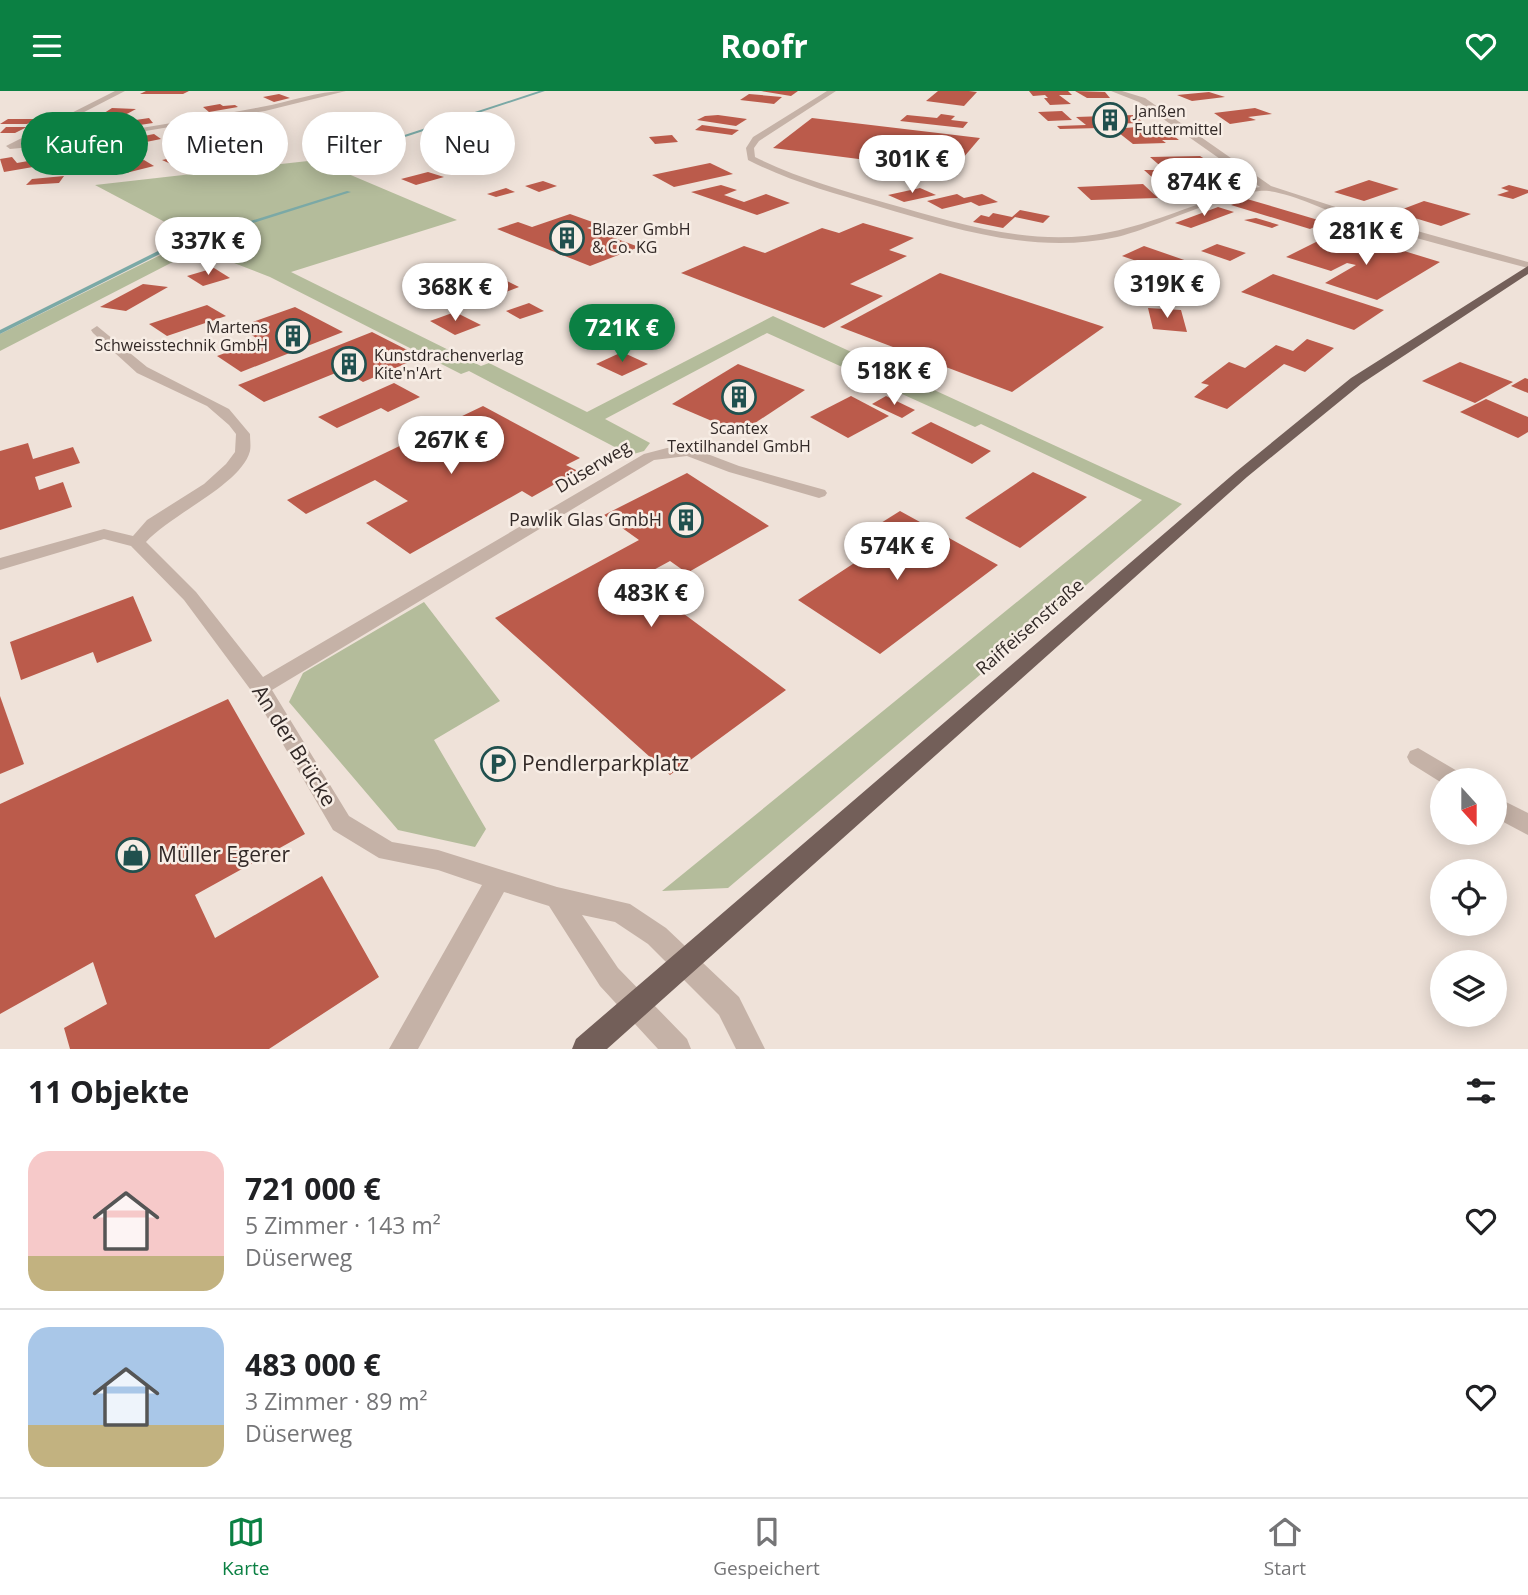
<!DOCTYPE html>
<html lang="de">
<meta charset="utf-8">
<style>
:root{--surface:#fff;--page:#f2f2f2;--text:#202124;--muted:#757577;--line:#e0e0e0;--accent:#0b8043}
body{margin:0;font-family:"Open Sans",sans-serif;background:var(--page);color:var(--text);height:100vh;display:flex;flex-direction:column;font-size:26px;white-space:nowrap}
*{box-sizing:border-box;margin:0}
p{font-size:23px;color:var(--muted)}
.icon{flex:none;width:38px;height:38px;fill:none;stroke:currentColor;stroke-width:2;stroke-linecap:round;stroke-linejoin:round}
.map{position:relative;height:958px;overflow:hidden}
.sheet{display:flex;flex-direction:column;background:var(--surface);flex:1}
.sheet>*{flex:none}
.top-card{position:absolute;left:21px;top:21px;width:700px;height:63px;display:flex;gap:14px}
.needle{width:46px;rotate:159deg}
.fabs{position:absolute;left:1430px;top:677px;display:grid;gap:14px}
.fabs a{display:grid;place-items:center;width:77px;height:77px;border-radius:50%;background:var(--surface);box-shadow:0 4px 18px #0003;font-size:35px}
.price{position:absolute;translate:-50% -60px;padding:0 16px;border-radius:24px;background:#fff;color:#222;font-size:23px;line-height:46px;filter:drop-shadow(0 2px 4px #0008)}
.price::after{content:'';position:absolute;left:50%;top:42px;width:21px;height:16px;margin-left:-10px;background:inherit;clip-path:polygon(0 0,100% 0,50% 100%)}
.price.active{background:var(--accent);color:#fff}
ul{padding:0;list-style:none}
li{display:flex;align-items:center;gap:21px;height:175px;padding:0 28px}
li+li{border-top:2px solid var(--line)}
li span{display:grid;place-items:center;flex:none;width:196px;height:140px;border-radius:21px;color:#555}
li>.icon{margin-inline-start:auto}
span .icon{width:84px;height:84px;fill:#fffc;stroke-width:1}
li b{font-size:30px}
h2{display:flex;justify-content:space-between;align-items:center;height:84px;padding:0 28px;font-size:30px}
.tag{padding:0 24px;border-radius:32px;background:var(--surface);box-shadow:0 4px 18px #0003;font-size:24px;line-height:63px}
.tag.active{background:var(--accent);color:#fff}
header{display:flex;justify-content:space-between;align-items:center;height:91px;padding:0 28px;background:var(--accent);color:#fff;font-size:32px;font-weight:700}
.dock{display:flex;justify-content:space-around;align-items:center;height:98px;border-top:2px solid var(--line);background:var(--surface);font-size:19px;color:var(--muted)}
.dock a{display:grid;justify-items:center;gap:4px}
.dock .active{color:var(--accent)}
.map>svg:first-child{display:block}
.green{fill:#b4bc9b}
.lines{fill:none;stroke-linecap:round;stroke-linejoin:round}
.stream{fill:#7ba9a6;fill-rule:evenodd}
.building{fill:#bb5b4b}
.minor{fill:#c5b2a7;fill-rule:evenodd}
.major{fill:#735f59;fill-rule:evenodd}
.labels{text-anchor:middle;stroke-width:5;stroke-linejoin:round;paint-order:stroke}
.far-poi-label{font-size:16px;fill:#322927;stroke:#f7ede5;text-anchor:start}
.street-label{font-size:18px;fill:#322927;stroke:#f7ede5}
.poi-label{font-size:18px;fill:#322927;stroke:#f7ede5;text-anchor:end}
.near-street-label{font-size:21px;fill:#322927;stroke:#f7ede5}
.near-poi-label{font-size:21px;fill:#322927;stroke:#f7ede5;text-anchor:start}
</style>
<header><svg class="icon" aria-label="menu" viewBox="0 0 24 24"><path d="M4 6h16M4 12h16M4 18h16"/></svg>Roofr<svg class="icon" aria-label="heart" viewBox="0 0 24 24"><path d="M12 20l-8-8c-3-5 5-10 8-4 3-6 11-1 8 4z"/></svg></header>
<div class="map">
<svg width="1528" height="958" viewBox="0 0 1528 958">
<rect width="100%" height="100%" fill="#efe2d9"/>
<g class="green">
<polygon points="308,70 320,71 457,129 291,181 481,275 489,272 587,321 773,225 1182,413 728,797 662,800 1142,409 981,333 975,336 767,242 605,328 650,352 644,360 630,364 469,280 461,283 270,186 198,158 0,260 0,243 195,147 95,94"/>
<polygon points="424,511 500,610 434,649 486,738 475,756 398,739 289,611 303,582"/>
</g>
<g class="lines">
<g class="stream">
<polygon points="539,0 545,0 332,70 328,69"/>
<polygon points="347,100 351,101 168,159 0,243 0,239 164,157"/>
</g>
</g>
<g class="building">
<polygon points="146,0 189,0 183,3 140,3"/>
<polygon points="761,0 798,0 791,5"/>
<polygon points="938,0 969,0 977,1 964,15 926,10"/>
<polygon points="1029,0 1068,0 1072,4 1059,4 1071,13 1050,14 1044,7 1048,7 1045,4 1033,5"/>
<polygon points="1075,0 1105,1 1110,7 1087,7"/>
<polygon points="1209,1 1225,6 1192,10 1177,4"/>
<polygon points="279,3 290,7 274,11 263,6"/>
<polygon points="749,3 782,6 774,13 740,9"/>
<polygon points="220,13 223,15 235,14 238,16 209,21 203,16"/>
<polygon points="112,17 136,18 125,24 101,24"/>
<polygon points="1255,17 1272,23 1248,26 1256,29 1230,33 1214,22"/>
<polygon points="1062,20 1072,29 1048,30 1038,21"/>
<polygon points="941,23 955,25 951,29 968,31 963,37 900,30 907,24 937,27"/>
<polygon points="718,24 747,28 736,35 697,29 705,25"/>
<polygon points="1134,24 1144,32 1095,33 1100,37 1060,38 1057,35 1086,34 1076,26"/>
<polygon points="149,27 153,32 133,35 129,30"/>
<polygon points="812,27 980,47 952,80 773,57"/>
<polygon points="8,28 37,28 27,33 0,33"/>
<polygon points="211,33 215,38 196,41 192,36"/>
<polygon points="702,34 739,39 732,44 695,39"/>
<polygon points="1159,34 1179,49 1162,49 1166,52 1133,53 1114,38"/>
<polygon points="6,36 27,36 15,42 0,42"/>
<polygon points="65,37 98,37 86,43 53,44"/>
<polygon points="154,43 161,48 141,52 134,47"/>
<polygon points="672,44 678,51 655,53 649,46"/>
<polygon points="109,52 119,60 97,64 87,56"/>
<polygon points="222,52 241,57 214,63 202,56"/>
<polygon points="62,60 65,64 77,62 82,68 58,73 56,69 42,72 37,64"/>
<polygon points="185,64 195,69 173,74 162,69"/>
<polygon points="1200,65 1240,90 1224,91 1229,95 1163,96 1144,79 1165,79 1150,66"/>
<polygon points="12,66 17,72 28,70 33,76 4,81 0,68"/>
<polygon points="144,69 154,75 126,82 116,75"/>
<polygon points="710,72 733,83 674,96 652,84"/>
<polygon points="428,81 444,86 416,94 401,88"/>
<polygon points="64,85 59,92 26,94 32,88"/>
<polygon points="1369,89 1399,98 1364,110 1334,101"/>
<polygon points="543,90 557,95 539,101 525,95"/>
<polygon points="1143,93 1158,107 1091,109 1077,96"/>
<polygon points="721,94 737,99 724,104 744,111 766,103 790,112 757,124 691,101"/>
<polygon points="1509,94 1528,99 1528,102 1513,108 1497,104 1509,100 1501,97"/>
<polygon points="506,97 515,101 496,106 487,103"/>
<polygon points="920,97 936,104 904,111 888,104"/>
<polygon points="957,103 964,107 982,103 998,111 979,115 971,111 942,118 927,110"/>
<polygon points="1247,108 1325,131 1310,138 1231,114"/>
<polygon points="1424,110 1471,123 1441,135 1395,121"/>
<polygon points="1218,116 1234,121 1191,137 1175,132"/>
<polygon points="1020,119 1050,125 1043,132 1015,126 1003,137 973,131 981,124 989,126 993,122 1012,126"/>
<polygon points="570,123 598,133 587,137 639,156 590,175 497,138 518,131 532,136"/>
<polygon points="1256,127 1279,134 1272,137 1244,129"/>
<polygon points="863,132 914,147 889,159 907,165 850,193 883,205 824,237 681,182 744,155 765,162 822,137 839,142"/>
<polygon points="1318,150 1360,162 1378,152 1440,171 1377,209 1325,192 1356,174 1347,172 1331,180 1286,166"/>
<polygon points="1217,153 1246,162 1230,170 1201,160"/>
<polygon points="1144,155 1190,171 1168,181 1122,165"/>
<polygon points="214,177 230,187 203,195 187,185"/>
<polygon points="1195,180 1218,188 1201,196 1178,188"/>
<polygon points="940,182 1104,236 1012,301 840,236"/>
<polygon points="1273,183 1384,219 1354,239 1241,201"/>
<polygon points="497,185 519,196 503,202 481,190"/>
<polygon points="143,193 168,196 126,220 100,216"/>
<polygon points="1175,198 1192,200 1193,204 1198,205 1199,212 1177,210"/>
<polygon points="529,212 544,220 520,228 506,220"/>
<polygon points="207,214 226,225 167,245 149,233"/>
<polygon points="295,216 343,241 241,281 217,265 260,249 238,236"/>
<polygon points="1148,217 1181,219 1187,241 1153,238"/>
<polygon points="455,221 481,234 455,244 430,230"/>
<polygon points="372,241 421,266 363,291 343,279 264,311 238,294"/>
<polygon points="1307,248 1334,257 1305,281 1284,273 1227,318 1194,306 1209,294 1201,292 1229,271 1245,277 1276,254 1293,260"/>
<polygon points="622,261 648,273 622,285 596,273"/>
<polygon points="1460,271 1513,291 1475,312 1422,290"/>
<polygon points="738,273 805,299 740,342 672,313"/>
<polygon points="1525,287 1528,288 1528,302 1511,295"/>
<polygon points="394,292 420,306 388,321 381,317 337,337 318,326"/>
<polygon points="851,305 889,325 848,347 810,326"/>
<polygon points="886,305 915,319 902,327 872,313"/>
<polygon points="1486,308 1528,326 1528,341 1518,347 1460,321"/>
<polygon points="483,315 580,367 566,374 578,380 532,406 522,400 410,463 366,432 408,410 375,389 306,423 287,409"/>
<polygon points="931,331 991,360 972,373 911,342"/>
<polygon points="28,352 33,368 73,356 80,372 35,386 39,399 63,391 72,416 0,439 0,360"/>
<polygon points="1033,381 1087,406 1020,457 965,427"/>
<polygon points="687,382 769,435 687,482 670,470 637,488 786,599 670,684 495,527 639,449 604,424"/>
<polygon points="900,420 998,474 880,563 798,509 868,463 849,452"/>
<polygon points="133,505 152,550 97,572 93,561 21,589 10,551"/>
<polygon points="0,605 24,673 0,683"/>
<polygon points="228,608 305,743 195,804 215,847 322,785 379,886 269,958 70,958 64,937 107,913 93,871 0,923 0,713"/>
</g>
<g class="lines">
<g class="minor">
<path d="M115,0H125L26,51C105,45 183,30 261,16C289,11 317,0 346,0L265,20L74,52L10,58L6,55Z"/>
<path d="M827,0H836L759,50L754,57L755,66C797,87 842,99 886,112C950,130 1018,152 1085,145C1146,139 1200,107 1260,96L1139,11L1111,0H1122L1145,7L1271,95L1360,124L1528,171V177C1470,162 1412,146 1354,129C1329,121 1294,103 1269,100C1238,96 1153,138 1117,146C1035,164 955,138 877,115C833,102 789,90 748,69L746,57L753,46Z"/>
<path d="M97,235L147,276L229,318L250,343C250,348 251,355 250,360C241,394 171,423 146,451L196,501L263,586L644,363L667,357L689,356L739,375L825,399L827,402L825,405L819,407L729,381L687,365L654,369L272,599L349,725L392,751L438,759L557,796L630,813L666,837L739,906L765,958H736L719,924L648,853L615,831L582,824L618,877L687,948L691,958H658L600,895L549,815L504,801L418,958H389L482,794L438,779L379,767L333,739L253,602L184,509L131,455L104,448L0,479V467L104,438L133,445L147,429L204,393L226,373L235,361L236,343L229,334L207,315L137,282L93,242L91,239Z"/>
<polygon points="1418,657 1464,684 1467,690 1442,690 1442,692 1410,672 1407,666 1410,660"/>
<polygon points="1494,705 1528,722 1528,744 1494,726"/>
</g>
<polygon class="major" points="1528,175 1528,183 1361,293 1247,386 607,958 572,958 576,948 1237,380 1351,287"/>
</g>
<defs>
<g id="building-ring" transform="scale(1.75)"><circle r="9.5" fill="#f7ede5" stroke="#20504e" stroke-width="1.5"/><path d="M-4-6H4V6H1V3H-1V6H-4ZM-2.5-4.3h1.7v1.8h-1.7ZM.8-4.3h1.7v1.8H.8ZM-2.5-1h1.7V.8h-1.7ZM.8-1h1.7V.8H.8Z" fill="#20504e"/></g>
<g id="parking-ring" transform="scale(1.75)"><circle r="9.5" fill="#f7ede5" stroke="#20504e" stroke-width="1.5"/><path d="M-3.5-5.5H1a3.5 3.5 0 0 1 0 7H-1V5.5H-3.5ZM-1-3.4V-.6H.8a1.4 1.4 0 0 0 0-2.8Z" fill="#20504e"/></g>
<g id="shop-ring" transform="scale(1.75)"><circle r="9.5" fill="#f7ede5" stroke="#20504e" stroke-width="1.5"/><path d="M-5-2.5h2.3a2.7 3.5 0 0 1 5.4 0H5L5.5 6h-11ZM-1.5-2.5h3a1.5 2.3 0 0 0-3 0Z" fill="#20504e"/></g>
</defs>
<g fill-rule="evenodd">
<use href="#building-ring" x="1110" y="29"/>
<use href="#building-ring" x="567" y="147"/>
<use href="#building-ring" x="293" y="245"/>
<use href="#building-ring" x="349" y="273"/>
<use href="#building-ring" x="739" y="306"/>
<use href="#building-ring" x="686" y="429"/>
<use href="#parking-ring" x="498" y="673"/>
<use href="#shop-ring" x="133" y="764"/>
</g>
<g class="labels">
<g class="far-poi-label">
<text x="1134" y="26">Janßen<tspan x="1134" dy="18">Futtermittel</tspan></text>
<text x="592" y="144">Blazer GmbH<tspan x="592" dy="18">&amp; Co. KG</tspan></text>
<text x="268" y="242" text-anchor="end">Martens<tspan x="268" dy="18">Schweisstechnik GmbH</tspan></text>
<text x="374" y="270">Kunstdrachenverlag<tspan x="374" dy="18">Kite'n'Art</tspan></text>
<text x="739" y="343" text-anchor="middle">Scantex<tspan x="739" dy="18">Textilhandel GmbH</tspan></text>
</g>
<g class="street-label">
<text transform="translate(593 376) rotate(-31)" y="6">Düserweg</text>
<text transform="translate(1030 536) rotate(-41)" y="6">Raiffeisenstraße</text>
</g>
<g class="poi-label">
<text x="662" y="435">Pawlik Glas GmbH</text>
</g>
<g class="near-street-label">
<text transform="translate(294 655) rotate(58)" y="7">An der Brücke</text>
</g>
<g class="near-poi-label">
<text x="522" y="680">Pendlerparkplatz</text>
<text x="158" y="771">Müller Egerer</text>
</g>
</g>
</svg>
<div class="fabs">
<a><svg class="needle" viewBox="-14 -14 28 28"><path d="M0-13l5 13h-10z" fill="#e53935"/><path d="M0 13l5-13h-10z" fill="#757577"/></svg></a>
<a><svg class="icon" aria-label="locate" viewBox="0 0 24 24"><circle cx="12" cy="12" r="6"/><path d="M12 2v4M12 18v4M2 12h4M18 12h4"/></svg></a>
<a><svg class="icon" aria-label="layers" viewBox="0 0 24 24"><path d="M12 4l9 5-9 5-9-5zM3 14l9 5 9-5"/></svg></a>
</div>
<b class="price" style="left:912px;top:104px">301K €</b>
<b class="price" style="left:1204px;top:127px">874K €</b>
<b class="price" style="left:1366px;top:176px">281K €</b>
<b class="price" style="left:208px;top:186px">337K €</b>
<b class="price" style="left:1167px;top:229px">319K €</b>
<b class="price" style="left:455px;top:232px">368K €</b>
<b class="price active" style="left:622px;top:273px">721K €</b>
<b class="price" style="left:894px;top:316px">518K €</b>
<b class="price" style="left:451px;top:385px">267K €</b>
<b class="price" style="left:897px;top:491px">574K €</b>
<b class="price" style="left:651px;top:538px">483K €</b>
<div class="top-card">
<a class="tag active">Kaufen</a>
<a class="tag">Mieten</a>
<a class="tag">Filter</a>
<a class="tag">Neu</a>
</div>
</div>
<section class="sheet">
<h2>11 Objekte<svg class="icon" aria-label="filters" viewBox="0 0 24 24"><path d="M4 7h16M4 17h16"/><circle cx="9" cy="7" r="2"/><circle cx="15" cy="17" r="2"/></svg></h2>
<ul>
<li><span style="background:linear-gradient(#f6c9c9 75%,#c2b280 0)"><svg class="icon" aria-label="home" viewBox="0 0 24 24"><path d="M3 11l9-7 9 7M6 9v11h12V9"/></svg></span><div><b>721 000 €</b><p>5 Zimmer · 143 m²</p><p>Düserweg</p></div><svg class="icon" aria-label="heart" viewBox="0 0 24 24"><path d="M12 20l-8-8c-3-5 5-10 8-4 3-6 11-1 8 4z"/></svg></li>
<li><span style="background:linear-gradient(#a9c7e8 70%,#c2b280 0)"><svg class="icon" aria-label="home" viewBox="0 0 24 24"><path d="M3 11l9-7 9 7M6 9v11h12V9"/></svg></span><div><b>483 000 €</b><p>3 Zimmer · 89 m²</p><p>Düserweg</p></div><svg class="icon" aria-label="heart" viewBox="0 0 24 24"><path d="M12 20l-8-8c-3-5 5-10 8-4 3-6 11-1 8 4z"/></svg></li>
</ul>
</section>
<nav class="dock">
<a class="active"><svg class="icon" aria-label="map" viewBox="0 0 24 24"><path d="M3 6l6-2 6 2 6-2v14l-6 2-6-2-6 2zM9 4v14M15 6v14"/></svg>Karte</a>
<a><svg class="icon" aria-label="saved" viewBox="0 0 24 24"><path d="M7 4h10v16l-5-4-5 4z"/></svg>Gespeichert</a>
<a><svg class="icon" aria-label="home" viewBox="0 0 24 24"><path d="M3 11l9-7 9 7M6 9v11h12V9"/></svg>Start</a>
</nav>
